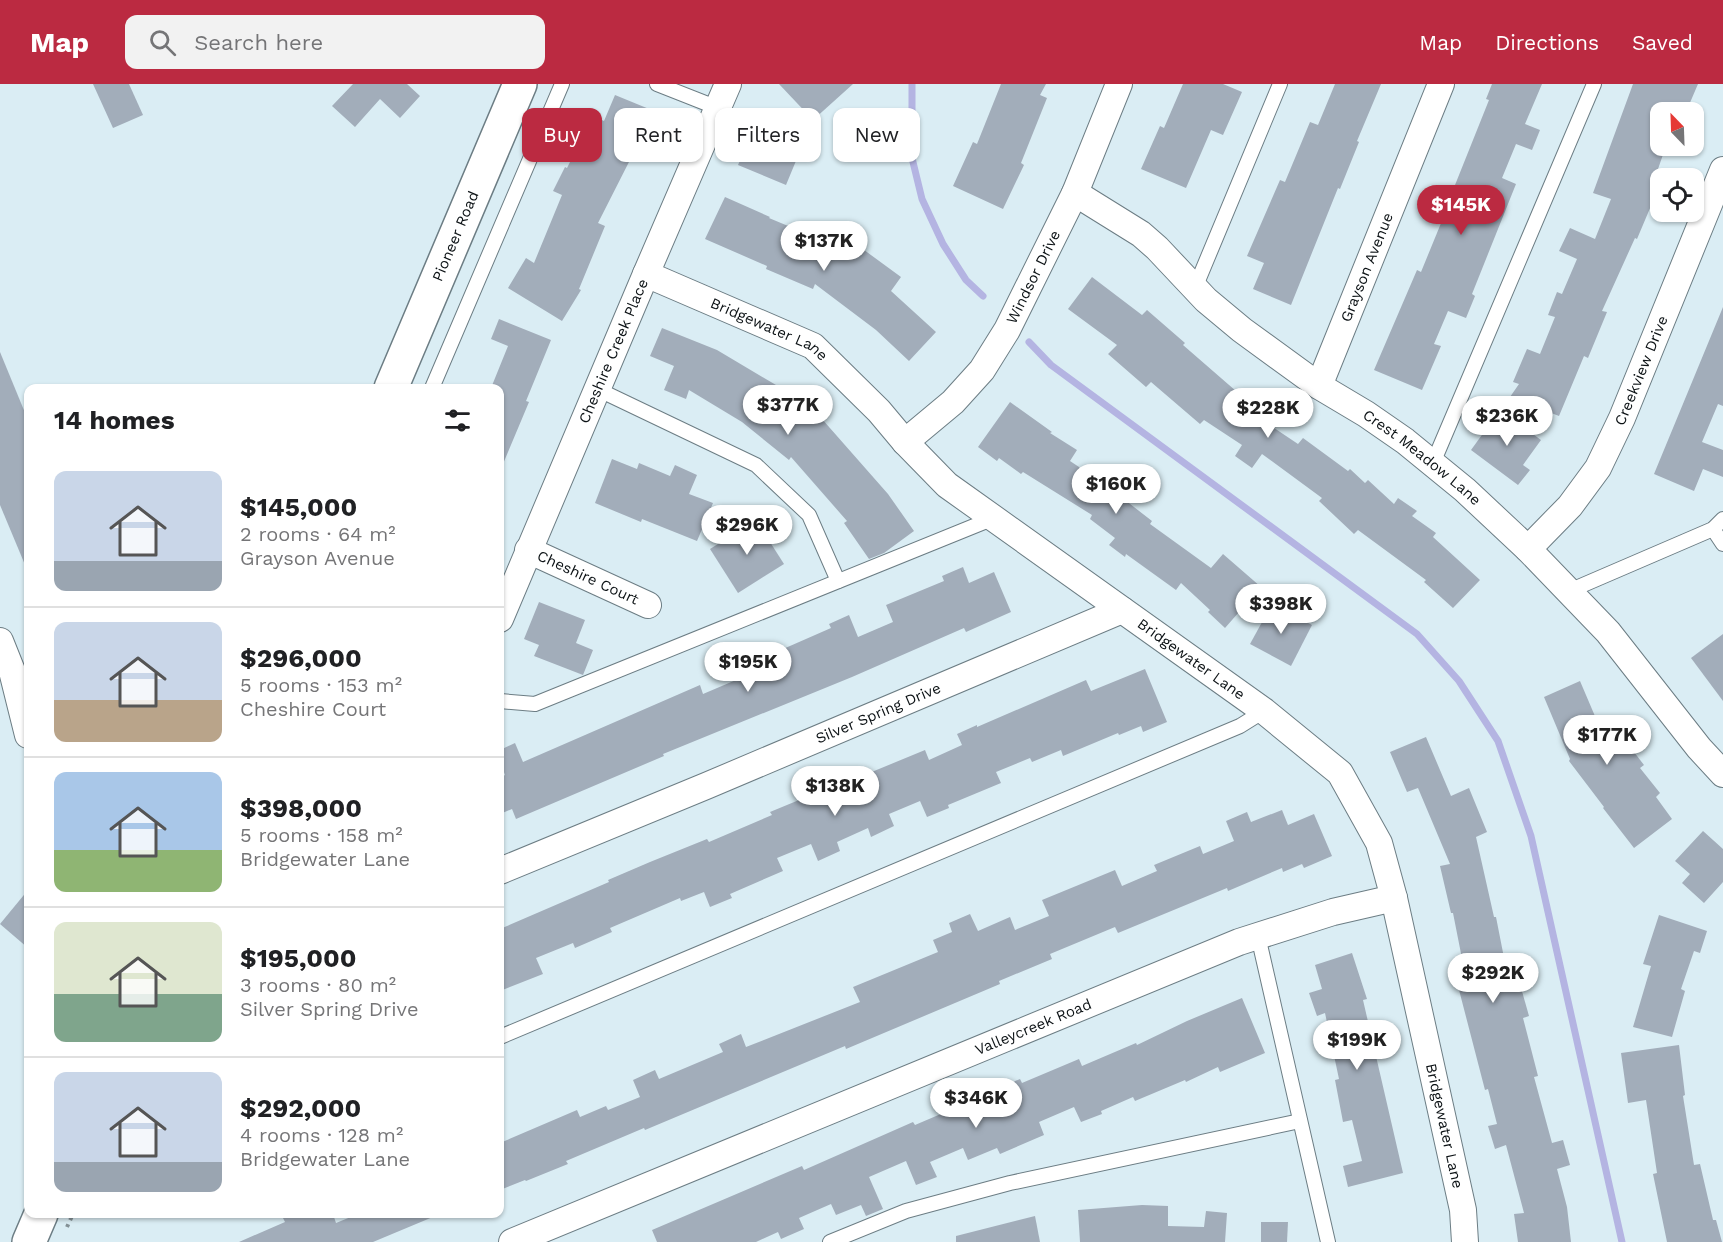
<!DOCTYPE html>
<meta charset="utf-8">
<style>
:root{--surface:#fff;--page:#f2f2f2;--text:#202124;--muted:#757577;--line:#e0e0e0;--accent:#bb2a41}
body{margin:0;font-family:"Work Sans",sans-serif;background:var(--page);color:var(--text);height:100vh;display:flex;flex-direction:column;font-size:22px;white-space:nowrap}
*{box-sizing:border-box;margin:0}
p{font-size:20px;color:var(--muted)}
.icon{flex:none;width:33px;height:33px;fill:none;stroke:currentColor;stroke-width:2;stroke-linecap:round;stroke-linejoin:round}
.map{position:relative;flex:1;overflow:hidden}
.details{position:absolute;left:24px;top:300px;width:480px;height:834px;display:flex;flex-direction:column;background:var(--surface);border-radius:12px;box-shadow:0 2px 4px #0004}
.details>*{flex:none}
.top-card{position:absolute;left:522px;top:24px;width:570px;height:54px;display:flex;gap:12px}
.needle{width:39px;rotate:337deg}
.controls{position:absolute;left:1650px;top:18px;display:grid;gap:12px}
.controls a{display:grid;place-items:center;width:54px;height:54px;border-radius:12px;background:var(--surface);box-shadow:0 2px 4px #0004;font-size:30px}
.price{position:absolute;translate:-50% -51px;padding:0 14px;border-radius:21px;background:#fff;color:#222;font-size:20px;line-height:39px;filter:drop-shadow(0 2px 3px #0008)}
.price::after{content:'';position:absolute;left:50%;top:36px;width:18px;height:14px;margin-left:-9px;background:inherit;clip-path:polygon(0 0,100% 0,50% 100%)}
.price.selected{background:var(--accent);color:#fff}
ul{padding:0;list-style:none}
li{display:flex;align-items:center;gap:18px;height:150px;padding:0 30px}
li+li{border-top:2px solid var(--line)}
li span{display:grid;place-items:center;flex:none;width:168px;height:120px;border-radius:12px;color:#555}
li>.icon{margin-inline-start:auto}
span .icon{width:72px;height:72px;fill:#fffc;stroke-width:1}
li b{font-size:26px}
h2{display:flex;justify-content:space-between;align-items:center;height:72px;padding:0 30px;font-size:26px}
.tag{padding:0 21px;border-radius:12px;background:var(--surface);box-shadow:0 2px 4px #0004;font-size:21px;line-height:54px}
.tag.selected{background:var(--accent);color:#fff}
header{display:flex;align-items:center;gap:36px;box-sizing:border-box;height:84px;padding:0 30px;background:var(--accent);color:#fff}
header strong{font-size:28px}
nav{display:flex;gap:33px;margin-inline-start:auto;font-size:21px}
.search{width:420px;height:54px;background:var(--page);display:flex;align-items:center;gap:15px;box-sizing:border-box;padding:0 21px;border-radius:12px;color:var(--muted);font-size:22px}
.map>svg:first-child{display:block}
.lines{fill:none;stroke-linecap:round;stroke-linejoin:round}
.stream{stroke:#b4b4e2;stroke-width:7}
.building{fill:#a2adba}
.lane-casing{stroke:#6c7d84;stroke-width:16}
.street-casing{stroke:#6c7d84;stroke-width:28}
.secondary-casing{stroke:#6c7d84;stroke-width:36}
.path{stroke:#849196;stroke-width:4;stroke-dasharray:3 4.5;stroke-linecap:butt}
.lane{stroke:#fff;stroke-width:14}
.street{stroke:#fff;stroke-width:26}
.secondary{stroke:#fff;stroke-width:33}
.labels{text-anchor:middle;stroke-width:4.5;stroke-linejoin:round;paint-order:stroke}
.street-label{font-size:15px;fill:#0c1215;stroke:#daedf4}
</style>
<header>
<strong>Map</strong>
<div class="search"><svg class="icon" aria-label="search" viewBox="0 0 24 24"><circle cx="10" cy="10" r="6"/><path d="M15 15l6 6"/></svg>Search here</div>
<nav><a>Map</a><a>Directions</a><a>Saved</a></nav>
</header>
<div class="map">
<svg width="1723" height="1158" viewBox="0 0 1723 1158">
<rect width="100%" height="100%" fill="#daedf4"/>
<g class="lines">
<g class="stream">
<polyline points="912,0 912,74 922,115 943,160 966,196 983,212"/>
<polyline points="1029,258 1051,281 1417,550 1459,597 1498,657 1531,752 1622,1158"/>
</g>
</g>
<g class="building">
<polygon points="93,0 129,0 143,31 113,44"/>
<polygon points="353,0 407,0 420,12 400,34 380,15 355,43 332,22"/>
<polygon points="779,0 853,0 813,36"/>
<polygon points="1001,0 1046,0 1040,11 1047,14 1021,79 1024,81 1003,125 953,102 973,58 977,60"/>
<polygon points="1183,0 1223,0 1242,8 1223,51 1211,46 1186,104 1141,85 1160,42 1164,44"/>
<polygon points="1335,0 1381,0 1357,57 1359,58 1340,105 1338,104 1291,221 1253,205 1264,179 1247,172 1280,96 1285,98 1310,38 1318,41"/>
<polygon points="1492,0 1542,0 1525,40 1540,46 1532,66 1516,60 1502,94 1516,100 1472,210 1475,212 1466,234 1448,227 1434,260 1441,262 1422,306 1374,286 1417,186 1421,188 1446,127 1445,126 1489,16 1486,15"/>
<polygon points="1633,0 1698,0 1686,28 1660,28 1660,62 1666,62 1650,108 1656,110 1637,155 1635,154 1602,227 1607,228 1588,274 1584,272 1559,332 1510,313 1519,300 1513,298 1527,265 1540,270 1555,233 1548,231 1557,208 1562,210 1577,175 1559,167 1570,144 1595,155 1611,115 1593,109"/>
<polygon points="615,11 654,27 635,73 632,72 598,139 605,142 579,205 581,206 562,237 508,204 526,174 534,179 562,111 553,107 565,83 567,84 583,52 580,51 588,30 604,37"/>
<polygon points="770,43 803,57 796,71 798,72 786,101 738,81 747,61 760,67"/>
<polygon points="725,113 770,133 769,134 855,170 860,163 901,193 891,207 936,248 909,277 876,246 815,200 813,205 766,185 767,182 705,155"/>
<polygon points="1092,193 1142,231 1147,226 1185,259 1183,261 1244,314 1247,310 1266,323 1259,334 1298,360 1303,354 1348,387 1350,385 1365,399 1368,396 1394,420 1398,414 1417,427 1412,432 1436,449 1433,453 1480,496 1453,524 1424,498 1426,496 1358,446 1354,450 1319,417 1322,414 1262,370 1252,384 1235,372 1242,361 1204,336 1200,340 1151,298 1146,303 1108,270 1117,261 1068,225"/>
<polygon points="1723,223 1723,322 1718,320 1702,358 1723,366 1723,393 1703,385 1694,407 1654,390"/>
<polygon points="499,235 551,256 526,317 529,318 500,387 500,304 491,304 508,262 491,255"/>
<polygon points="662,244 717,266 776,301 802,322 807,315 826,331 822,335 888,410 914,447 884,469 869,475 844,439 847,437 791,373 789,376 742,338 689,306 686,315 664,306 674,282 650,272"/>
<polygon points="0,268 28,336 28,488 0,421"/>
<polygon points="1010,318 1052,348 1050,349 1077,366 1070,377 1103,399 1152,437 1150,440 1211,484 1223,470 1261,503 1225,544 1208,528 1210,526 1181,499 1176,506 1126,470 1125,473 1109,461 1115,454 1090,435 1092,431 1023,388 1021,390 999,374 997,377 978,363"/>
<polygon points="1500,326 1541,356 1523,381 1530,386 1518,401 1471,366"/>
<polygon points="612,375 637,385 639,379 670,392 675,381 697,391 689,410 713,419 697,457 642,435 641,438 595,419"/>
<polygon points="756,436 784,480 738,509 710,465"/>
<polygon points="963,483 969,499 994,488 1011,528 966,548 964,544 852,593 663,670 664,672 516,735 512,725 500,730 500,694 505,691 500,677 500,666 515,659 523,678 700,601 703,610 743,593 737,578 757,570 760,575 831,544 829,540 849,531 858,553 893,538 886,521 944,497 942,492"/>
<polygon points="539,518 585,536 576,559 593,566 583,591 534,572 539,561 524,555"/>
<polygon points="1272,520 1312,541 1291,582 1250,560"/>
<polygon points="1723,550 1723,617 1691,574"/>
<polygon points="1145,585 1167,638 1143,648 1141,642 1119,651 1118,649 1063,672 1061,666 1032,678 1030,674 996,688 1001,699 948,721 949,724 927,733 920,717 889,730 894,742 871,753 868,744 837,758 840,767 818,777 811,760 777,774 783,787 730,810 732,814 710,823 704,808 681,817 680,814 610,844 612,848 575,864 573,859 536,874 543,890 500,907 500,845 609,798 608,796 650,778 707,755 709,758 772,731 770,728 816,709 816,711 925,666 929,676 962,661 957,650 977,641 977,643 1086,596 1091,607"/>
<polygon points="1580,597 1603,651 1614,642 1644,681 1640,684 1660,709 1656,713 1672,735 1634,764 1603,724 1604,723 1569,677 1570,675 1544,613"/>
<polygon points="1426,653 1451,712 1469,704 1487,748 1476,753 1494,833 1496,833 1507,889 1516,886 1529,932 1523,934 1538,992 1534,993 1552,1059 1563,1056 1570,1081 1557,1085 1567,1123 1571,1158 1518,1158 1514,1130 1524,1129 1506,1061 1495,1065 1488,1042 1497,1040 1488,1005 1485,1006 1458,902 1467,900 1453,829 1451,829 1440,782 1450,780 1418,704 1407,708 1390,668"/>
<polygon points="1282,726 1288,741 1314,730 1332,772 1304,784 1302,780 1283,788 1282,784 1228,807 1227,804 1118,849 1115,843 1050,870 1052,875 999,897 1000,900 846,965 845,962 645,1046 644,1044 566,1077 568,1080 526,1097 525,1096 500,1106 500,1059 577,1026 580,1033 606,1022 608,1026 640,1013 633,996 655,986 659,995 723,968 719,960 741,950 746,963 860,918 853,903 938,868 933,856 952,848 949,839 970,830 978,847 1010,833 1015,846 1049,832 1042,816 1115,786 1122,802 1157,787 1154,781 1200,762 1203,770 1234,757 1226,737 1247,728 1251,738"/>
<polygon points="1703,747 1723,765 1723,798 1704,819 1682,799 1690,790 1675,777"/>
<polygon points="28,806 28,864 0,840"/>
<polygon points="1659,831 1707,847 1700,869 1694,867 1681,905 1685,907 1672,953 1633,943 1651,882 1643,880"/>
<polygon points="1352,869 1367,915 1363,916 1403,1089 1348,1103 1343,1082 1362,1077 1352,1036 1343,1038 1335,996 1339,995 1325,929 1317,932 1309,909 1322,905 1315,881"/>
<polygon points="1242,914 1265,969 1220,988 1218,983 1186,998 1185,996 1135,1017 1133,1013 1101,1027 1102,1030 1081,1038 1074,1023 1039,1038 1044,1051 1000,1070 997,1064 968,1076 963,1064 930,1078 937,1093 916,1101 906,1077 869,1093 883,1125 866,1132 861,1121 836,1131 831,1120 799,1134 804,1145 781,1155 778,1148 756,1158 657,1158 652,1146 802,1082 804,1086 913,1038 915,1041 969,1018 972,1025 1004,1011 1001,1003 1020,995 1022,999 1079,975 1082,982 1136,959 1137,961 1187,937"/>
<polygon points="1679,961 1685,1011 1683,1012 1694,1081 1700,1080 1713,1136 1716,1136 1722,1158 1667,1158 1653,1090 1657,1089 1646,1016 1628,1019 1621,969"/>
<polygon points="1142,1121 1168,1122 1168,1142 1204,1143 1206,1127 1227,1129 1225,1158 1080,1158 1078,1126"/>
<polygon points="281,1130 333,1130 336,1139 358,1130 440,1130 373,1158 239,1158 285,1138"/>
<polygon points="1035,1132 1040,1158 956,1158 956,1152"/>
<polygon points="1261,1138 1288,1138 1287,1158 1261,1158"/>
</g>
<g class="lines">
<g class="lane-casing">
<g id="lane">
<polyline points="657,0 718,24"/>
<polyline points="1195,204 1280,0"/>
<polyline points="432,304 562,0"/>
<polyline points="597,305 756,381 809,431 838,497"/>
<polyline points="1433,379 1594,0"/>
<polyline points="1713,445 1723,460"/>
<polyline points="1569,507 1713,445 1723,435"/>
<polyline points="500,617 535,620 994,434"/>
<polyline points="1258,852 1328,1158"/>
<polyline points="500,953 1240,642 1264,627"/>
<polyline points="830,1158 906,1127 1010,1099 1300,1037"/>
</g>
</g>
<g class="street-casing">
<g id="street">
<path id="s1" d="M1075,109L1141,150L1157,164L1206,216L1242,246L1319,302L1366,330L1405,357L1465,406L1528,465L1608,548L1699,664L1723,690"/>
<path id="s2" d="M646,190L813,262L879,327L905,358L947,401L1264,627L1340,689L1379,759L1394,814L1463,1126L1465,1158"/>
<path id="s3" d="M1319,302L1441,0"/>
<path id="s4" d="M905,358L953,318L982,286L1007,246L1075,109L1119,0"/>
<path id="s5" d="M1528,465L1570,422L1598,384L1622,334L1723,86"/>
<path id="s6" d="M528,466L648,521"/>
<path id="s7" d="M500,535L646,190L728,0"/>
<polyline points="0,557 12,587 28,651"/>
<path id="s8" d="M500,787L706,702L1122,526"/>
<path id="s9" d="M512,1158L1239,858L1333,828L1394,814"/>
</g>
</g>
<g class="secondary-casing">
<g id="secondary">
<path id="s10" d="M391,304L520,0"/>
<polyline points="29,1158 41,1130"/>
</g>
</g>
<polyline class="path" points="67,1143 73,1130"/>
<use href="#lane" class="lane"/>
<use href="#street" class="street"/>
<use href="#secondary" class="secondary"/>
</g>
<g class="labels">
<g class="street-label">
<text dy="5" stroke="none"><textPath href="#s10" startOffset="165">Pioneer Road</textPath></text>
<text dy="5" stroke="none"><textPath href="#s3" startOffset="128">Grayson Avenue</textPath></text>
<text dy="5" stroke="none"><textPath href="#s4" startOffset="212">Windsor Drive</textPath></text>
<text dy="5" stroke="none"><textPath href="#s2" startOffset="135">Bridgewater Lane</textPath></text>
<text dy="5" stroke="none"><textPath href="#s7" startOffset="291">Cheshire Creek Place</textPath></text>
<text dy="5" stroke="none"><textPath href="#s5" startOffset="214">Creekview Drive</textPath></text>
<text dy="5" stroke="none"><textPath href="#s1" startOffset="438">Crest Meadow Lane</textPath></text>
<text dy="5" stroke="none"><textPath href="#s6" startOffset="66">Cheshire Court</textPath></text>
<text dy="5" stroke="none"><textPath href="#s2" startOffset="675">Bridgewater Lane</textPath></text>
<text dy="5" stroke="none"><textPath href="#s8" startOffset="410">Silver Spring Drive</textPath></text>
<text dy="5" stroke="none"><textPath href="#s9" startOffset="564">Valleycreek Road</textPath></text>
<text dy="5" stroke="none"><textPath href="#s2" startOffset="1233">Bridgewater Lane</textPath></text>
</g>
</g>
</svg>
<div class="controls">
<a><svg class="needle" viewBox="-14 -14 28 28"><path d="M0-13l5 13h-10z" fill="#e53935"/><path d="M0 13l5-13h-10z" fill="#757577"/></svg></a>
<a><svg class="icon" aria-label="locate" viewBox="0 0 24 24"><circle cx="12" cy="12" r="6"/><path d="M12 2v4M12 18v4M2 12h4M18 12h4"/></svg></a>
</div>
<b class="price selected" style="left:1461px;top:152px">$145K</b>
<b class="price" style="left:824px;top:188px">$137K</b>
<b class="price" style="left:788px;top:352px">$377K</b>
<b class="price" style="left:1268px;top:355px">$228K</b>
<b class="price" style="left:1507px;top:363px">$236K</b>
<b class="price" style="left:1116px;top:431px">$160K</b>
<b class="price" style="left:747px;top:472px">$296K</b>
<b class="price" style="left:1281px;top:551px">$398K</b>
<b class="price" style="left:748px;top:609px">$195K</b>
<b class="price" style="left:1607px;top:682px">$177K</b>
<b class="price" style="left:835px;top:733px">$138K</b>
<b class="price" style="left:1493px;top:920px">$292K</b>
<b class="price" style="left:1357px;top:987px">$199K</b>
<b class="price" style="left:976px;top:1045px">$346K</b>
<div class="top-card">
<a class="tag selected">Buy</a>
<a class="tag">Rent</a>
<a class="tag">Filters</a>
<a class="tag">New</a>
</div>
<section class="details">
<h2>14 homes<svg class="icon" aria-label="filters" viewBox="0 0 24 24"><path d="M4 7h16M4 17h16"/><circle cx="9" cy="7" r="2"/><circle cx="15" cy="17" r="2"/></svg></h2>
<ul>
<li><span style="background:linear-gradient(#c9d6e8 75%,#9aa5b1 0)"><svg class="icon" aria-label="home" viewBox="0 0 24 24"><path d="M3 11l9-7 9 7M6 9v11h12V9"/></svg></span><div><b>$145,000</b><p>2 rooms · 64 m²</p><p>Grayson Avenue</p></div></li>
<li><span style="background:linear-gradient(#c9d6e8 65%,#b9a48a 0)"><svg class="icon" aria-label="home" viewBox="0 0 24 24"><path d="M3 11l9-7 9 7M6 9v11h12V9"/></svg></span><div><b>$296,000</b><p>5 rooms · 153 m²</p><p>Cheshire Court</p></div></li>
<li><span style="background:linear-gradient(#a9c7e8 65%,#8fb573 0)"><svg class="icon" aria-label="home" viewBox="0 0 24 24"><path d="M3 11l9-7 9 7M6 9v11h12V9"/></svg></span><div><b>$398,000</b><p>5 rooms · 158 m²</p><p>Bridgewater Lane</p></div></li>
<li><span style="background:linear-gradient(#dfe7d0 60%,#7fa58c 0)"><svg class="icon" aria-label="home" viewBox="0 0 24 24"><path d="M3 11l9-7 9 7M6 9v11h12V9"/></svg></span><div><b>$195,000</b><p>3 rooms · 80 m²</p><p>Silver Spring Drive</p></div></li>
<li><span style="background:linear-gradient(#c9d6e8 75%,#9aa5b1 0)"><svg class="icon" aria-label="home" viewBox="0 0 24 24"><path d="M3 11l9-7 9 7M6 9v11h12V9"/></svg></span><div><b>$292,000</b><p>4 rooms · 128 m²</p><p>Bridgewater Lane</p></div></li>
</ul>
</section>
</div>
